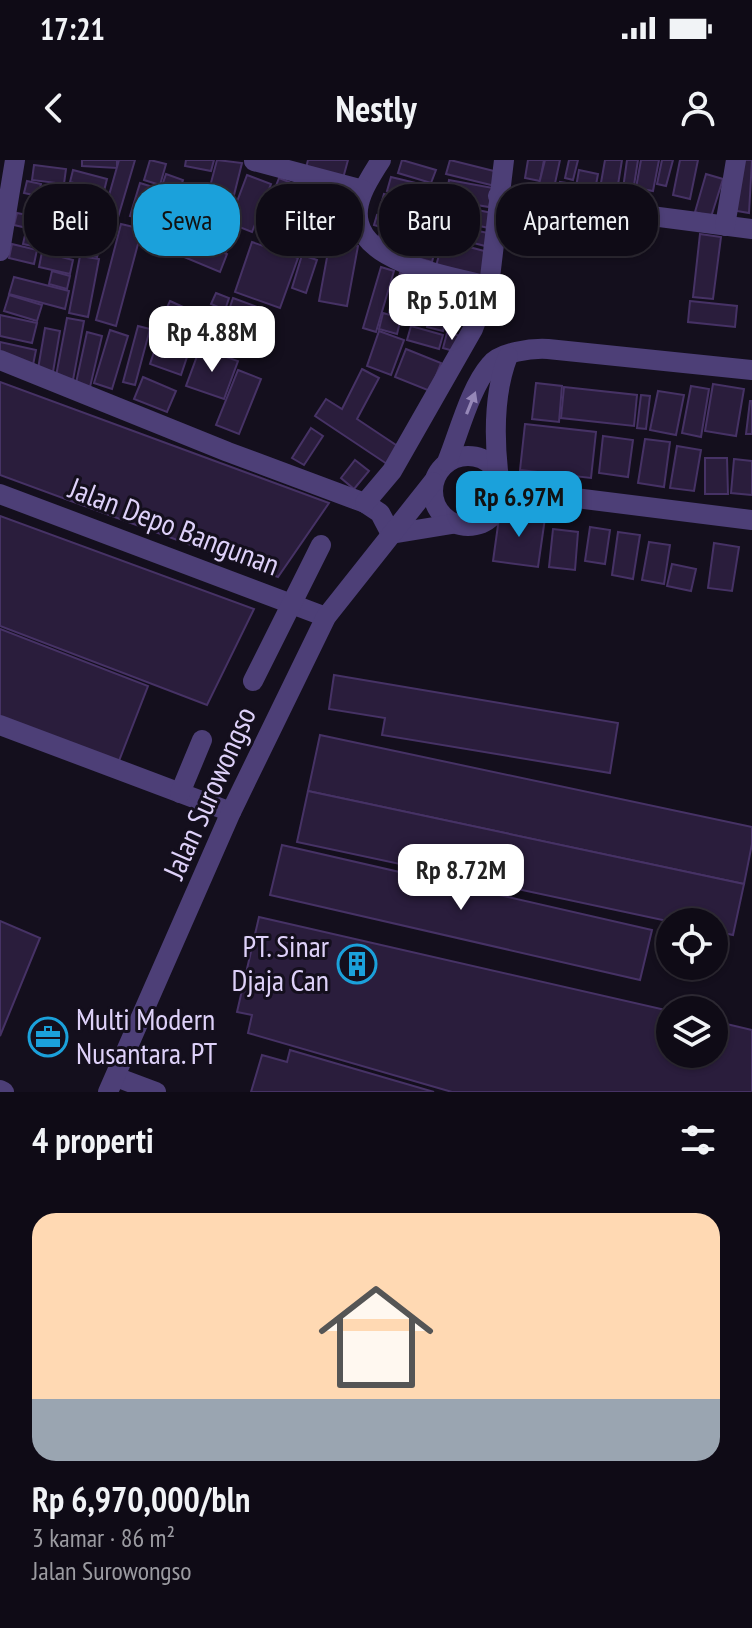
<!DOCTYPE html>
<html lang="id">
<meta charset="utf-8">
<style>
:root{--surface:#0f0b16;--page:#1d1923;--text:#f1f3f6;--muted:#9b9ba1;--line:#2f2b35;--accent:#1ba1db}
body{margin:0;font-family:"PT Sans Narrow",sans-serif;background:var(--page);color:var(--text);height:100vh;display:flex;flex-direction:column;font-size:30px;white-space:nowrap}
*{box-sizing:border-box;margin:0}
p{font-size:26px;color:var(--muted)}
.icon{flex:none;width:44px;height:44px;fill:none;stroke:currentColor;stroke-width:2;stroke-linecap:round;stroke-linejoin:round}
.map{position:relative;height:932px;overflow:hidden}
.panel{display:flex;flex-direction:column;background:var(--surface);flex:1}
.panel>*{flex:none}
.top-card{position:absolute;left:24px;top:24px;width:704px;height:72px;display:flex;gap:16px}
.buttons{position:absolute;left:656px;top:748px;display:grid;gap:16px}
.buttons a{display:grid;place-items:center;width:72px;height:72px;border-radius:50%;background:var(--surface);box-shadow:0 2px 6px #0004,0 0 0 2px var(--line);font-size:40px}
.price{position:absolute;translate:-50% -68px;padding:0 18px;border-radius:16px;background:#fff;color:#222;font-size:26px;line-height:52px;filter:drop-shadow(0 2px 4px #0008)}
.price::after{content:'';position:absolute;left:50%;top:48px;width:24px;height:18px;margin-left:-12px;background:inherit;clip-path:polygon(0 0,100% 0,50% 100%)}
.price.selected{background:var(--accent);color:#111}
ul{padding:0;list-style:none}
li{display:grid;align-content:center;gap:16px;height:424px;padding:0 32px}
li+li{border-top:2px solid var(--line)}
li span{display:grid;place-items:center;height:248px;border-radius:24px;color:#555}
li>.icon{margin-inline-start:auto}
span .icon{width:144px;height:144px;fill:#fffc;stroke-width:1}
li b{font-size:34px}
h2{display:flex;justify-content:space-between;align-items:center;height:96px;padding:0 32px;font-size:34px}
.tag{padding:0 28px;border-radius:32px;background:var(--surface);box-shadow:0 2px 6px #0004,0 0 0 2px var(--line);font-size:28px;line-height:72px}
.tag.selected{background:var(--accent);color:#111}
.status{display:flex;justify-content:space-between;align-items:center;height:56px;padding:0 40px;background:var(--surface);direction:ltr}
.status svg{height:22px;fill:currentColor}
header{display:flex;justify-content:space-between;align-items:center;height:104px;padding:0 32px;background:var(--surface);font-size:36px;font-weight:700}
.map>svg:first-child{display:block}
.building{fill:#2a1d3c;stroke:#463265;stroke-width:2}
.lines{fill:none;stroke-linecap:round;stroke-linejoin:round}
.minor{stroke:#4d3f77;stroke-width:20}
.oneway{fill:#9688b8}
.labels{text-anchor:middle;stroke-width:6;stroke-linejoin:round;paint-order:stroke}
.street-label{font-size:30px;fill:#ded1f9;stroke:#140f1d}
.poi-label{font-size:30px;fill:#ded1f9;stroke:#140f1d;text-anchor:end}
</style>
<div class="status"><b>17:21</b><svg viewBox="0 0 49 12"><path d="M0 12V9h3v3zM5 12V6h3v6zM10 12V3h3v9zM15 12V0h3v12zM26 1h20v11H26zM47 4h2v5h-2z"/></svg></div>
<header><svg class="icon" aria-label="back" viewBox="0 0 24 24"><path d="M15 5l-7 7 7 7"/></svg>Nestly<svg class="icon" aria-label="person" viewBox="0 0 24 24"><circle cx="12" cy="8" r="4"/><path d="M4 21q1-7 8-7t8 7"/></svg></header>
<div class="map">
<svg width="752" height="932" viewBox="0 0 752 932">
<rect width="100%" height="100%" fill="#140f1d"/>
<g class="building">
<polygon points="82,0 117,0 117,8 82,6"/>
<polygon points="119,0 135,0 114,71 100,67"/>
<polygon points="150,0 166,4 160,25 144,20"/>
<polygon points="186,0 214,0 211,11 185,6"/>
<polygon points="217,0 242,3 228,59 203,53"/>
<polygon points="308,0 348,0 342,22 305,12"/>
<polygon points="402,0 436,10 431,23 398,13"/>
<polygon points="450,0 498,12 495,26 446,14"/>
<polygon points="528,0 544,0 540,21 525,18"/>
<polygon points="545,0 560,0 554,28 539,24"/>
<polygon points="569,0 578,0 573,20 565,18"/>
<polygon points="605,0 622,0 616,37 599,34"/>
<polygon points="627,0 638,0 632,38 622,36"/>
<polygon points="641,0 659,0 653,31 636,28"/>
<polygon points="662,0 673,0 666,26 657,24"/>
<polygon points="680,0 698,0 690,39 673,35"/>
<polygon points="741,0 752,0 749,53 731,50"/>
<polygon points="34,5 66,9 64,24 32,20"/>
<polygon points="73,10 107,19 104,31 70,22"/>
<polygon points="579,10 598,14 593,41 574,38"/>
<polygon points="166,14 183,20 168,64 151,58"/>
<polygon points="706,14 723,19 711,57 695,52"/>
<polygon points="247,15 271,24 252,72 229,63"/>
<polygon points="391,17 420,24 417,39 387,31"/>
<polygon points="279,18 294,24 283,49 269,44"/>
<polygon points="449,20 493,28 489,47 446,40"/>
<polygon points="27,21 41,24 38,36 24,33"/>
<polygon points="560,22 574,24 572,40 557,38"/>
<polygon points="51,23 87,32 84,47 48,39"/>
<polygon points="140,23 156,28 147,60 130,56"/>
<polygon points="90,32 100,34 92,66 83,63"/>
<polygon points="324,32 342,44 314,87 296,76"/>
<polygon points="384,34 411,41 407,58 379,51"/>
<polygon points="46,42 81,50 79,62 43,54"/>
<polygon points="454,45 492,53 489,68 450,60"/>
<polygon points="17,53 38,57 35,70 14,65"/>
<polygon points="202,55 236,69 226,92 192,79"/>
<polygon points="377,55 395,60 392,70 374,65"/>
<polygon points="40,57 72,64 69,77 37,70"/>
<polygon points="449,60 469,65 464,84 444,79"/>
<polygon points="419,62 441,67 432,102 410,96"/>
<polygon points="121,64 142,69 116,166 96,160"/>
<polygon points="83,68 104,74 97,97 76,90"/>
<polygon points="469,69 488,73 485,86 466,81"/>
<polygon points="26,71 67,79 64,93 23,84"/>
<polygon points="380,72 409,79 407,89 378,82"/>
<polygon points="700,74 721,77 713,139 693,137"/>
<polygon points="191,80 227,94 220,112 184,97"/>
<polygon points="443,80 488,92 481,122 435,110"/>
<polygon points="330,81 358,86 347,146 319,141"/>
<polygon points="252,82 298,98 280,148 235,132"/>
<polygon points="12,84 37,90 34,104 9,98"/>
<polygon points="42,92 73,100 70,114 39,107"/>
<polygon points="302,95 317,100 306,133 292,128"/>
<polygon points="80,96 99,99 88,157 69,153"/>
<polygon points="381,107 394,111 376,172 363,168"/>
<polygon points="52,111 70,116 67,129 49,124"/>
<polygon points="400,113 413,117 403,155 389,152"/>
<polygon points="14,117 69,131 65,149 9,134"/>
<polygon points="437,124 453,128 443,171 427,167"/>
<polygon points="467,128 478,130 475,158 463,156"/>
<polygon points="216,133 229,138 225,150 211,144"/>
<polygon points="9,135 42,145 37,161 4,151"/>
<polygon points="233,138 260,148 255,163 228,153"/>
<polygon points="453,138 462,139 456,169 447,167"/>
<polygon points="170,141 203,156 194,175 161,160"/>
<polygon points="690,141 737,146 735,167 688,162"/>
<polygon points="410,143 426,148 421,164 405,159"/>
<polygon points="383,153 401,158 397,174 379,169"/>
<polygon points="0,155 37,163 32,183 0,176"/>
<polygon points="223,156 254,169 247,185 216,172"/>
<polygon points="67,158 84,161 73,220 56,216"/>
<polygon points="156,161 167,164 162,184 151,181"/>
<polygon points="138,166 150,169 135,225 123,222"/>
<polygon points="411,166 443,175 439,189 407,180"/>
<polygon points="45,168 60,171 53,212 38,209"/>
<polygon points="170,169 193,178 187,193 164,185"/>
<polygon points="110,170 128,176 112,229 94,223"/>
<polygon points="379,171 404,180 391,215 367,206"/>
<polygon points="87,172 102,176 90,227 76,223"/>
<polygon points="447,173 461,176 457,192 443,188"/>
<polygon points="0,182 36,190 33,205 0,198"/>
<polygon points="156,186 187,197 181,215 150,204"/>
<polygon points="200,188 238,201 224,239 186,226"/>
<polygon points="406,189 441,203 430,231 395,217"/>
<polygon points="362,209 379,218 357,259 399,287 387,304 315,256 326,239 342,249"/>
<polygon points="238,210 261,219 239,274 216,265"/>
<polygon points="143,217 176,231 167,252 134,239"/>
<polygon points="0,222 329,343 278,417 0,315"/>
<polygon points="536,223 562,226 559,262 532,259"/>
<polygon points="713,224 744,229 736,276 705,271"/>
<polygon points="691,226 709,229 701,277 682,273"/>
<polygon points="564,227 637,235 634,266 561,258"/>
<polygon points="658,231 684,235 676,275 650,270"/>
<polygon points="641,235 650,236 646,269 637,268"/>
<polygon points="750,241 752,241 752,274 746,274"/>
<polygon points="525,264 596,272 591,318 520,310"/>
<polygon points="311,268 323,276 304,305 292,298"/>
<polygon points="603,276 633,280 628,317 599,313"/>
<polygon points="645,279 670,282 664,327 638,323"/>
<polygon points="677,286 701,290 694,331 670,328"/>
<polygon points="705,298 727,298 728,334 705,334"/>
<polygon points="734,299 752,301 752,335 731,333"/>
<polygon points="355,300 369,311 354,329 341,318"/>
<polygon points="500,351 545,358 538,407 493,401"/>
<polygon points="0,356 254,449 207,545 0,466"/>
<polygon points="590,367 610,370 605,404 585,401"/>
<polygon points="553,369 578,372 575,410 549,407"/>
<polygon points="618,372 640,375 633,419 612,415"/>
<polygon points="649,382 670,385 664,424 642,420"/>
<polygon points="714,383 739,387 732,431 708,428"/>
<polygon points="672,404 696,409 691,431 667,426"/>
<polygon points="0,469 148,526 117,606 0,561"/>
<polygon points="334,515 618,563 610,613 382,575 385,558 329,549"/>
<polygon points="320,575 752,667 752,684 744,724 308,631"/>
<polygon points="308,631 744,724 733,775 714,771 714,762 672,762 297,682"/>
<polygon points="282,685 652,770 640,820 270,735"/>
<polygon points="259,757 670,851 670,894 714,894 714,861 752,870 752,932 452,932 248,873 252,855 237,852"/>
<polygon points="0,761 40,778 0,876"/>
<polygon points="290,890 434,932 251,932 262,895 287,902"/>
</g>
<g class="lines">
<g class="minor">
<path d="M381,0C370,18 353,41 359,63C369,105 454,117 489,126"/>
<polyline points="254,1 363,30"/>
<polyline points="498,36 752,69"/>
<polyline points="725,66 736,0"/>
<polyline points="0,91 15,0"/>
<polyline points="0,200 228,292 365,343 380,353 391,374"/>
<circle cx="468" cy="331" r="35"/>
<path d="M447,302C459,273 470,228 490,205C500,192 532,188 548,189L752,210"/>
<path d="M498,311C494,273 494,232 508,196"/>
<polyline points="504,329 752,360"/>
<polyline points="0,334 326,457"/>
<polyline points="365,343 392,311 473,169 489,126 504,0"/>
<polyline points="391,374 452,364"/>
<polyline points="253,521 321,385"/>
<polyline points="0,565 231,652"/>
<polyline points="180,633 202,580"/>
<polyline points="116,917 156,932"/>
<polyline points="0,930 4,932"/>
<polyline points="108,932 231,652 326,457 433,322"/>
</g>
</g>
<defs><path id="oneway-solid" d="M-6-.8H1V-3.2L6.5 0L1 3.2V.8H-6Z" transform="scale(2)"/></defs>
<use class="oneway" href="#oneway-solid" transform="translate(471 243) rotate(-68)"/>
<defs>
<g id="building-ring" transform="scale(2)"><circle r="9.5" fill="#140f1d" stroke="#1ba1db" stroke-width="1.5"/><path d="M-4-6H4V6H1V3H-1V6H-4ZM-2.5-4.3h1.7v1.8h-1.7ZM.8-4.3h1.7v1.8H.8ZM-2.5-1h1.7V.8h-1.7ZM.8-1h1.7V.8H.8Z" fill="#1ba1db"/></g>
<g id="office-ring" transform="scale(2)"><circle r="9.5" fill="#140f1d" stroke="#1ba1db" stroke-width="1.5"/><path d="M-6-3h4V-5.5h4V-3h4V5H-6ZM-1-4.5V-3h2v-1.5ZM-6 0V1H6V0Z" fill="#1ba1db"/></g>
</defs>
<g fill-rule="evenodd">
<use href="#building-ring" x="357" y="804"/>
<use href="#office-ring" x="48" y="877"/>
</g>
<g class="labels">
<g class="street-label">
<text transform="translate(174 367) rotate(21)" y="10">Jalan Depo Bangunan</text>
<text transform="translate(210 633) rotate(-66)" y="10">Jalan Surowongso</text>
</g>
<g class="poi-label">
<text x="329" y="797">PT. Sinar<tspan x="329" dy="34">Djaja Can</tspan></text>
<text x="76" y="870" text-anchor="start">Multi Modern<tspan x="76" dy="34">Nusantara. PT</tspan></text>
</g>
</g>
</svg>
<div class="buttons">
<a><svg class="icon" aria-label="locate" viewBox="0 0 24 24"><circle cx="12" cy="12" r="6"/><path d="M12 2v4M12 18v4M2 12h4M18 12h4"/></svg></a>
<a><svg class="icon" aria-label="layers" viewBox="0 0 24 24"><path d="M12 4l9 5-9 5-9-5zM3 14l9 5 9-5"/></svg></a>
</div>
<b class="price" style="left:452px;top:182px">Rp 5.01M</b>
<b class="price" style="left:212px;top:214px">Rp 4.88M</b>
<b class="price selected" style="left:519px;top:379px">Rp 6.97M</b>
<b class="price" style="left:461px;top:752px">Rp 8.72M</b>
<div class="top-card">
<a class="tag">Beli</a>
<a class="tag selected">Sewa</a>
<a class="tag">Filter</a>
<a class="tag">Baru</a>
<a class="tag">Apartemen</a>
</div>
</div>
<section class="panel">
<h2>4 properti<svg class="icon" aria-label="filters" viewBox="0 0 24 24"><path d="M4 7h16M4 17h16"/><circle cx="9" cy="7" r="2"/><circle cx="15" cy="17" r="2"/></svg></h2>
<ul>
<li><span style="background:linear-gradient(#ffd9b3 75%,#9aa5b1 0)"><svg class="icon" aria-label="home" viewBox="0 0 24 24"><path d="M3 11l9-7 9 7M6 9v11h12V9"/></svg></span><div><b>Rp 6,970,000/bln</b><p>3 kamar · 86 m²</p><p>Jalan Surowongso</p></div></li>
</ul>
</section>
